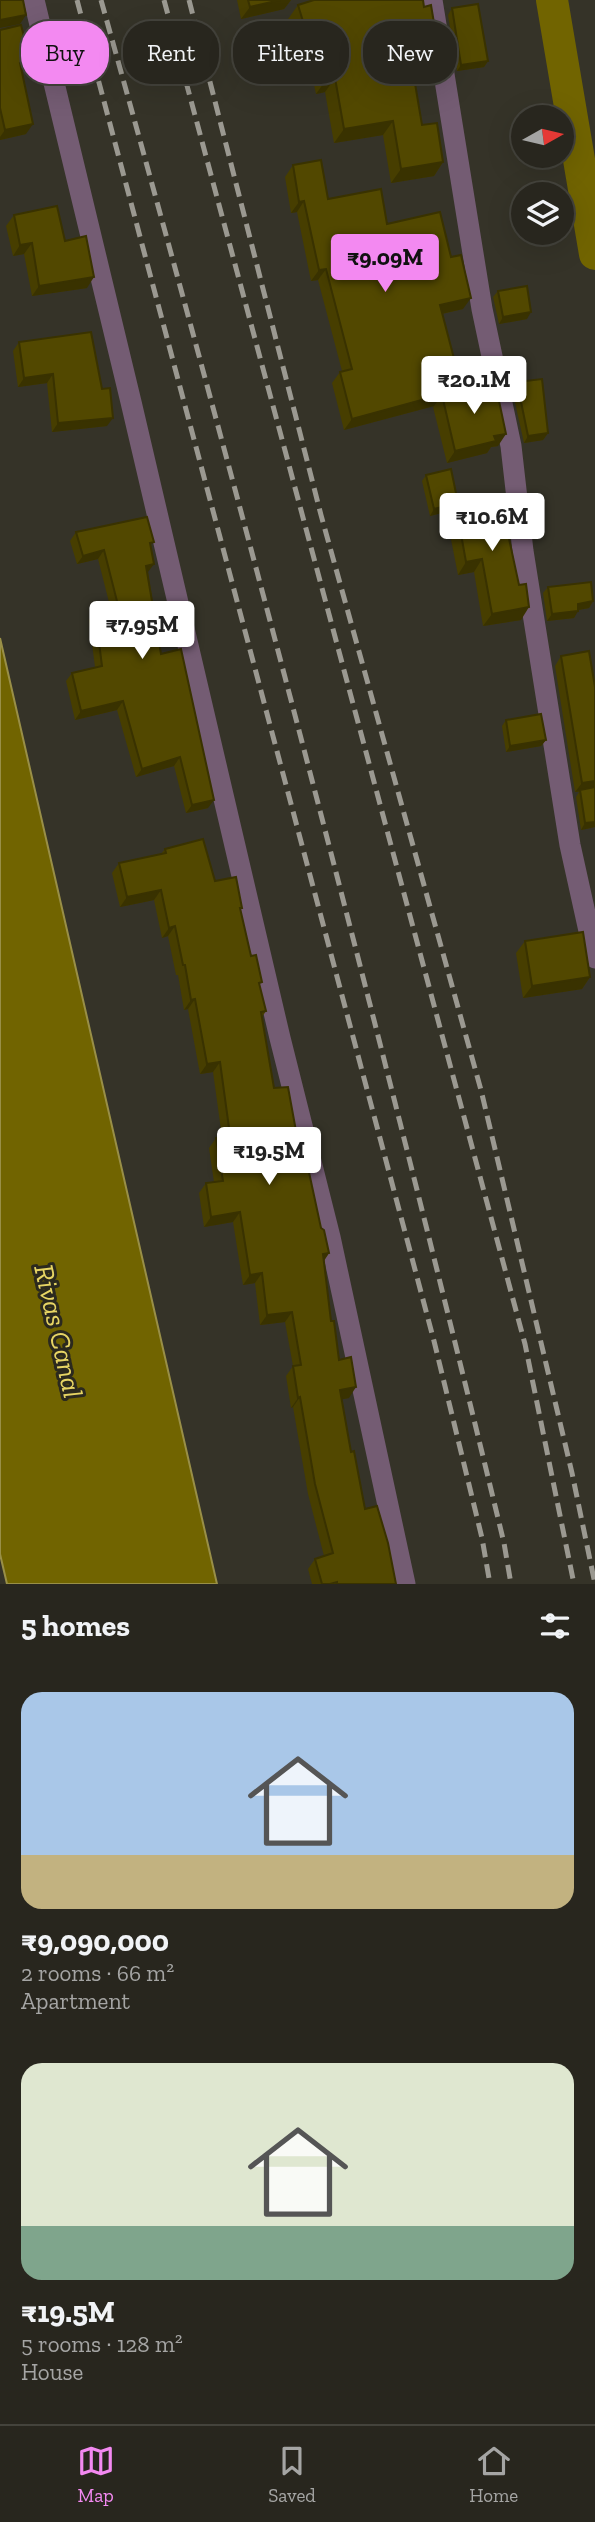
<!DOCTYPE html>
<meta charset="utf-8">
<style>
:root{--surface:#28261e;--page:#34322b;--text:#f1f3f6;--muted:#a5a5a4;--line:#44433c;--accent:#f389f1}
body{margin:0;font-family:"Zilla Slab",serif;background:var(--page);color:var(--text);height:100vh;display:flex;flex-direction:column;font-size:26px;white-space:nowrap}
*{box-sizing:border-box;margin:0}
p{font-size:23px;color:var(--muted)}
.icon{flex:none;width:38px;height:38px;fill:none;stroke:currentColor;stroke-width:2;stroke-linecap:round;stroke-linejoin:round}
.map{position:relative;height:1584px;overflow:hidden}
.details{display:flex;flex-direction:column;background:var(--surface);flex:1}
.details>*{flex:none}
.banner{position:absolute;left:21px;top:21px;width:553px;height:63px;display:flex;gap:14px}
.needle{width:46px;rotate:82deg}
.buttons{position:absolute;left:511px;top:105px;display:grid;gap:14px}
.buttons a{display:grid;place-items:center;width:63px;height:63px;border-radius:50%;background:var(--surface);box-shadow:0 7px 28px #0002,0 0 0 2px var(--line);font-size:35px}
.price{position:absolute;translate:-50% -60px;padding:0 16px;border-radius:7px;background:#fff;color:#222;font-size:23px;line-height:46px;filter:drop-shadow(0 2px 4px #0008)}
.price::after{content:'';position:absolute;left:50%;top:42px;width:21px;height:16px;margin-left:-10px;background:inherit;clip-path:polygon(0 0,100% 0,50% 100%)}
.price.current{background:var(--accent);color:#111}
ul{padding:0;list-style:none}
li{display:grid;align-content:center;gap:14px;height:371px;padding:0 21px}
li span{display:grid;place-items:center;height:217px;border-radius:21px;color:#555}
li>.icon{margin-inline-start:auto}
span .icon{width:126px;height:126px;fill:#fffc;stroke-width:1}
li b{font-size:30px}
h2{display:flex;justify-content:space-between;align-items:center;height:84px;padding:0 21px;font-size:30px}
.tag{padding:0 24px;border-radius:28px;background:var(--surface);box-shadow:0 7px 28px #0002,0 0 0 2px var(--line);font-size:24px;line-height:63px}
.tag.current{background:var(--accent);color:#111}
.dock{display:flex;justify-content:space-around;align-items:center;height:98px;border-top:2px solid var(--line);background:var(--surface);font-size:19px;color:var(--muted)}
.dock a{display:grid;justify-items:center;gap:4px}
.dock .current{color:var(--accent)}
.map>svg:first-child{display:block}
.water{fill:#716400;stroke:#998f47;stroke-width:2}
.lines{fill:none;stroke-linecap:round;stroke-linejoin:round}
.canal{stroke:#716400;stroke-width:32}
.street{stroke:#745c73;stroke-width:21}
.rail{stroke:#9b9991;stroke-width:5;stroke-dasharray:14 7;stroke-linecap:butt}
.wall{fill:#473e00}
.shaded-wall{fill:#393200}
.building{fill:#524800;stroke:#393200;stroke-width:2}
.labels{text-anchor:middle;stroke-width:6;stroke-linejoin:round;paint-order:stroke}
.water-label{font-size:28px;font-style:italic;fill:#e7d564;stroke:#2b291e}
</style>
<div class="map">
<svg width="595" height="1584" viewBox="0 0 595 1584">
<rect width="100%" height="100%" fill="#353328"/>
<polygon class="water" points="0,638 217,1584 7,1584 0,1554"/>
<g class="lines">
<polyline class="canal" points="552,0 595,254"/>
<g class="street">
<polyline points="34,0 131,402 280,1038 330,1237 405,1584"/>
<polyline points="432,0 482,309 511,446 523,551 570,845 595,958"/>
</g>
<g class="rail">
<polyline points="77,0 434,1341 482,1538 490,1584"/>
<path d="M101,0C244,512 379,1026 504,1543L511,1584"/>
<polyline points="164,0 525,1344 574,1584"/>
<polyline points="189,0 321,515 481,1090 572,1473 595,1584"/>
</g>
</g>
<g class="wall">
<polygon points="237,0 291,0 284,9 241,19"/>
<polygon points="298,5 429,67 413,71 422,125 443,162 434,176 391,183 383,135 334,143 325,92 316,94 307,53 299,55 288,19"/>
<polygon points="452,8 488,61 484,67 457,71 448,15"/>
<polygon points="0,30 30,60 22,71 26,134 0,140"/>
<polygon points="293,165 328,199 387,224 463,309 442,314 462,389 498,446 491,447 487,453 447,463 433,407 434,406 344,430 332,383 340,372 342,371 318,280 311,281 297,212 291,213 285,177"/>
<polygon points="14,215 65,241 87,288 32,296 24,254 13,256 6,226"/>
<polygon points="498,291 527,319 499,324 493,297"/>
<polygon points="19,342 102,389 107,426 52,432 47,383 18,387 13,351"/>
<polygon points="517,382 548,433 543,440 524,443 512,389"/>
<polygon points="426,475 456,506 521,620 483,626 474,572 458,575 447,519 453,510 430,516 422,481"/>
<polygon points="76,532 151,547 148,572 161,654 208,808 186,813 174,766 136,777 117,710 75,720 66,681 72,673 95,667 89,620 95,611 111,610 98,559 77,564 70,541"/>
<polygon points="548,587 593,601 589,608 578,610 574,618 547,621 543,593"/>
<polygon points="561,656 595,687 595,827 581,830 576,797 579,792 575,792 555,666"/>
<polygon points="506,720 546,740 541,746 506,752 502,726"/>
<polygon points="165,849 215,881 240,910 251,956 266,1011 262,1017 274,1088 302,1164 329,1253 324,1261 331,1321 349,1398 341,1399 351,1452 365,1509 396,1584 312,1584 308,1569 315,1559 324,1556 308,1494 293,1407 291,1408 286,1376 293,1366 285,1322 260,1325 255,1283 243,1285 233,1222 204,1227 199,1193 206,1183 214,1182 209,1148 216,1138 222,1137 213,1072 200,1074 188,1009 184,1010 178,975 176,975 168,936 162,938 154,900 120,907 112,873 119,863 161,854"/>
<polygon points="525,941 590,977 582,989 523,998 516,953"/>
</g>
<g class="shaded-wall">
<polygon points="280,0 291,0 284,9 241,19 250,7"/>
<polygon points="26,15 20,24 0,28 0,20"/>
<polygon points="316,39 307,53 299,55 309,41"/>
<polygon points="439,53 429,67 401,73 411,60"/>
<polygon points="30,60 23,70 13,73 20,63"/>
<polygon points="488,61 484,67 457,71 461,65"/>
<polygon points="335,78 325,92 316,94 326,80"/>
<polygon points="393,121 383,135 334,143 344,129"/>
<polygon points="33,124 26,134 0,140 0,137 5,130"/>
<polygon points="443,162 434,176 391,183 401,169"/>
<polygon points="304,201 297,212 291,213 299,202"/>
<polygon points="32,243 24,254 13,256 20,245"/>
<polygon points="326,269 318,280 311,281 319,270"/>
<polygon points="94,277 87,288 32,296 39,286"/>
<polygon points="471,298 463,309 432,316 440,305"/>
<polygon points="531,312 527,319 499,324 503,317"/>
<polygon points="53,374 47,383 18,387 24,378"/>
<polygon points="462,389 442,395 434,406 344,430 352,419"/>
<polygon points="113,418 107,426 52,432 58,423"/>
<polygon points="548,433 543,440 524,443 528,436"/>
<polygon points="506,434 498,446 491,447 487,453 447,463 455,451 494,436"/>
<polygon points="458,503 453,510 430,516 434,509"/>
<polygon points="104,550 98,559 77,564 83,556"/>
<polygon points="482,559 474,572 458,575 466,562"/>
<polygon points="154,564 148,572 140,574 146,566"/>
<polygon points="593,601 589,608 573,611 578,604"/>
<polygon points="529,607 521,620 483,626 492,614"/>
<polygon points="578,611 574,618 547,621 552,614"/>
<polygon points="123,701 117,710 75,720 81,711"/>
<polygon points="546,740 541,746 506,752 510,746"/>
<polygon points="180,757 174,766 136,777 142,769"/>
<polygon points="595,781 595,789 575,792 582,783"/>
<polygon points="214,800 208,808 186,813 192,805"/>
<polygon points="595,822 595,827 581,830 585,823"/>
<polygon points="161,890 154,900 120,907 127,897"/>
<polygon points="175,926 168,936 162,938 169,928"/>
<polygon points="590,977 582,989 523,998 532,986"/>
<polygon points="195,999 188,1009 184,1010 191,1000"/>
<polygon points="220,1062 213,1072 200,1074 207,1064"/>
<polygon points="240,1212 233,1222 204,1227 211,1217"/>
<polygon points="329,1253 322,1263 323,1254"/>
<polygon points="262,1273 255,1283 243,1285 250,1275"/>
<polygon points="292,1312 285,1322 260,1325 267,1315"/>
<polygon points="356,1387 349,1398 333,1401 340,1390"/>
<polygon points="300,1397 293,1407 291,1408 298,1398"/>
</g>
<g class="building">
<polygon points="0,0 23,0 26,15 0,20"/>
<polygon points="248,0 280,0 250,7"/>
<polygon points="314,0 423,0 424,7 431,5 439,53 411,60 422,125 437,123 443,162 401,169 393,121 344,129 335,78 326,80 316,39 309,41 298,5"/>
<polygon points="478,4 488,61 461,65 452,8"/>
<polygon points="21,25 30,60 20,63 33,124 5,130 0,108 0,30"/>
<polygon points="321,160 328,199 381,189 387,224 440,212 451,257 461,255 471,298 440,305 462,389 352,419 340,372 352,369 326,269 319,270 304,201 299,202 293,165"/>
<polygon points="57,206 65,241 86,236 94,277 39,286 32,243 20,245 14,215"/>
<polygon points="527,286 531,312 503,317 498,291"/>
<polygon points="91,332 102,389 110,388 113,418 58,423 53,374 24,378 19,342"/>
<polygon points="542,379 548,433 528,436 517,382"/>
<polygon points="495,382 506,434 494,436 496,441 455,451 442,395"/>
<polygon points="451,469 458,503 434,509 426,475"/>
<polygon points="500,497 519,585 526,584 529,607 492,614 482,559 466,562 456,506"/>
<polygon points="147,517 154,542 150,543 154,564 146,566 161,654 181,649 214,800 192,805 180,757 142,769 123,701 81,711 72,673 102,666 95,611 119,609 104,550 83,556 76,532"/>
<polygon points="591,582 593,601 578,604 578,611 552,614 548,587"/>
<polygon points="589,651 595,687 595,781 582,783 561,656"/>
<polygon points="541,714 546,740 510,746 506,720"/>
<polygon points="595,787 595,822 585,823 580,790"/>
<polygon points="203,839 215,881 236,877 242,908 240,908 251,956 256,955 262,982 259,983 266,1011 261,1012 274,1088 288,1087 302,1164 307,1163 321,1228 324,1230 329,1253 323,1254 331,1321 334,1321 339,1360 351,1357 356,1387 340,1390 351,1452 354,1451 365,1509 377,1506 388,1543 396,1584 337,1584 337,1582 330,1584 322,1584 315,1559 333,1553 315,1484 300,1397 298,1398 293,1366 301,1365 292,1312 267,1315 262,1273 250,1275 240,1212 211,1217 206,1183 223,1181 216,1138 230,1135 220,1062 207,1064 195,999 191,1000 185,965 183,965 175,926 169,928 161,890 127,897 119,863 166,853 165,849"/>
<polygon points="583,932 590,977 532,986 525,941"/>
</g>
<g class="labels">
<g class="water-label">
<text transform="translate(59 1331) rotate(77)" y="10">Rivas Canal</text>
</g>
</g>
</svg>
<div class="buttons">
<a><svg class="needle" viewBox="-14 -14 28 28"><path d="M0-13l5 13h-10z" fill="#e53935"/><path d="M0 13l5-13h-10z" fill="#a5a5a4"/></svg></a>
<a><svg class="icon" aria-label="layers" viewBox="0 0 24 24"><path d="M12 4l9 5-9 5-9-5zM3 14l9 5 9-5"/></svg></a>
</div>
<b class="price current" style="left:385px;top:294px">₹9.09M</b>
<b class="price" style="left:474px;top:416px">₹20.1M</b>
<b class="price" style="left:492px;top:553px">₹10.6M</b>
<b class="price" style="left:142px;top:661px">₹7.95M</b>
<b class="price" style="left:269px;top:1187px">₹19.5M</b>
<div class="banner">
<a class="tag current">Buy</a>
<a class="tag">Rent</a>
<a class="tag">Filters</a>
<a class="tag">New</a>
</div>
</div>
<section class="details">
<h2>5 homes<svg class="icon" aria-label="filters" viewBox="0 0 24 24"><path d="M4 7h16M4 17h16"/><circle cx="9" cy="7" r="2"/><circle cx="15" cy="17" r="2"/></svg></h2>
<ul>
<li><span style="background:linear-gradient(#a9c7e8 75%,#c2b280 0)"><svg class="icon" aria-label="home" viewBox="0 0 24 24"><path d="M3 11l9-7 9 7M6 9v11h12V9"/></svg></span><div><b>₹9,090,000</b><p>2 rooms · 66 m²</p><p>Apartment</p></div></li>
<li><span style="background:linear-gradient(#dfe7d0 75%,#7fa58c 0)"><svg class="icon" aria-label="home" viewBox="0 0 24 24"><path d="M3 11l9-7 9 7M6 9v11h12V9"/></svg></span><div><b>₹19.5M</b><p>5 rooms · 128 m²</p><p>House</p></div></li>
</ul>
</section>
<nav class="dock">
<a class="current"><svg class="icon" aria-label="map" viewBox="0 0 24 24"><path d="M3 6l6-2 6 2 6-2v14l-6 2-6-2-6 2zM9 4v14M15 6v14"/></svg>Map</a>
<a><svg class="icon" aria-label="saved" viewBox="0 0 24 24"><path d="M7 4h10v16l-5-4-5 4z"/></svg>Saved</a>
<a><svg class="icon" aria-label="home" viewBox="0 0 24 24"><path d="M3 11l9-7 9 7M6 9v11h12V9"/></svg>Home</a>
</nav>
